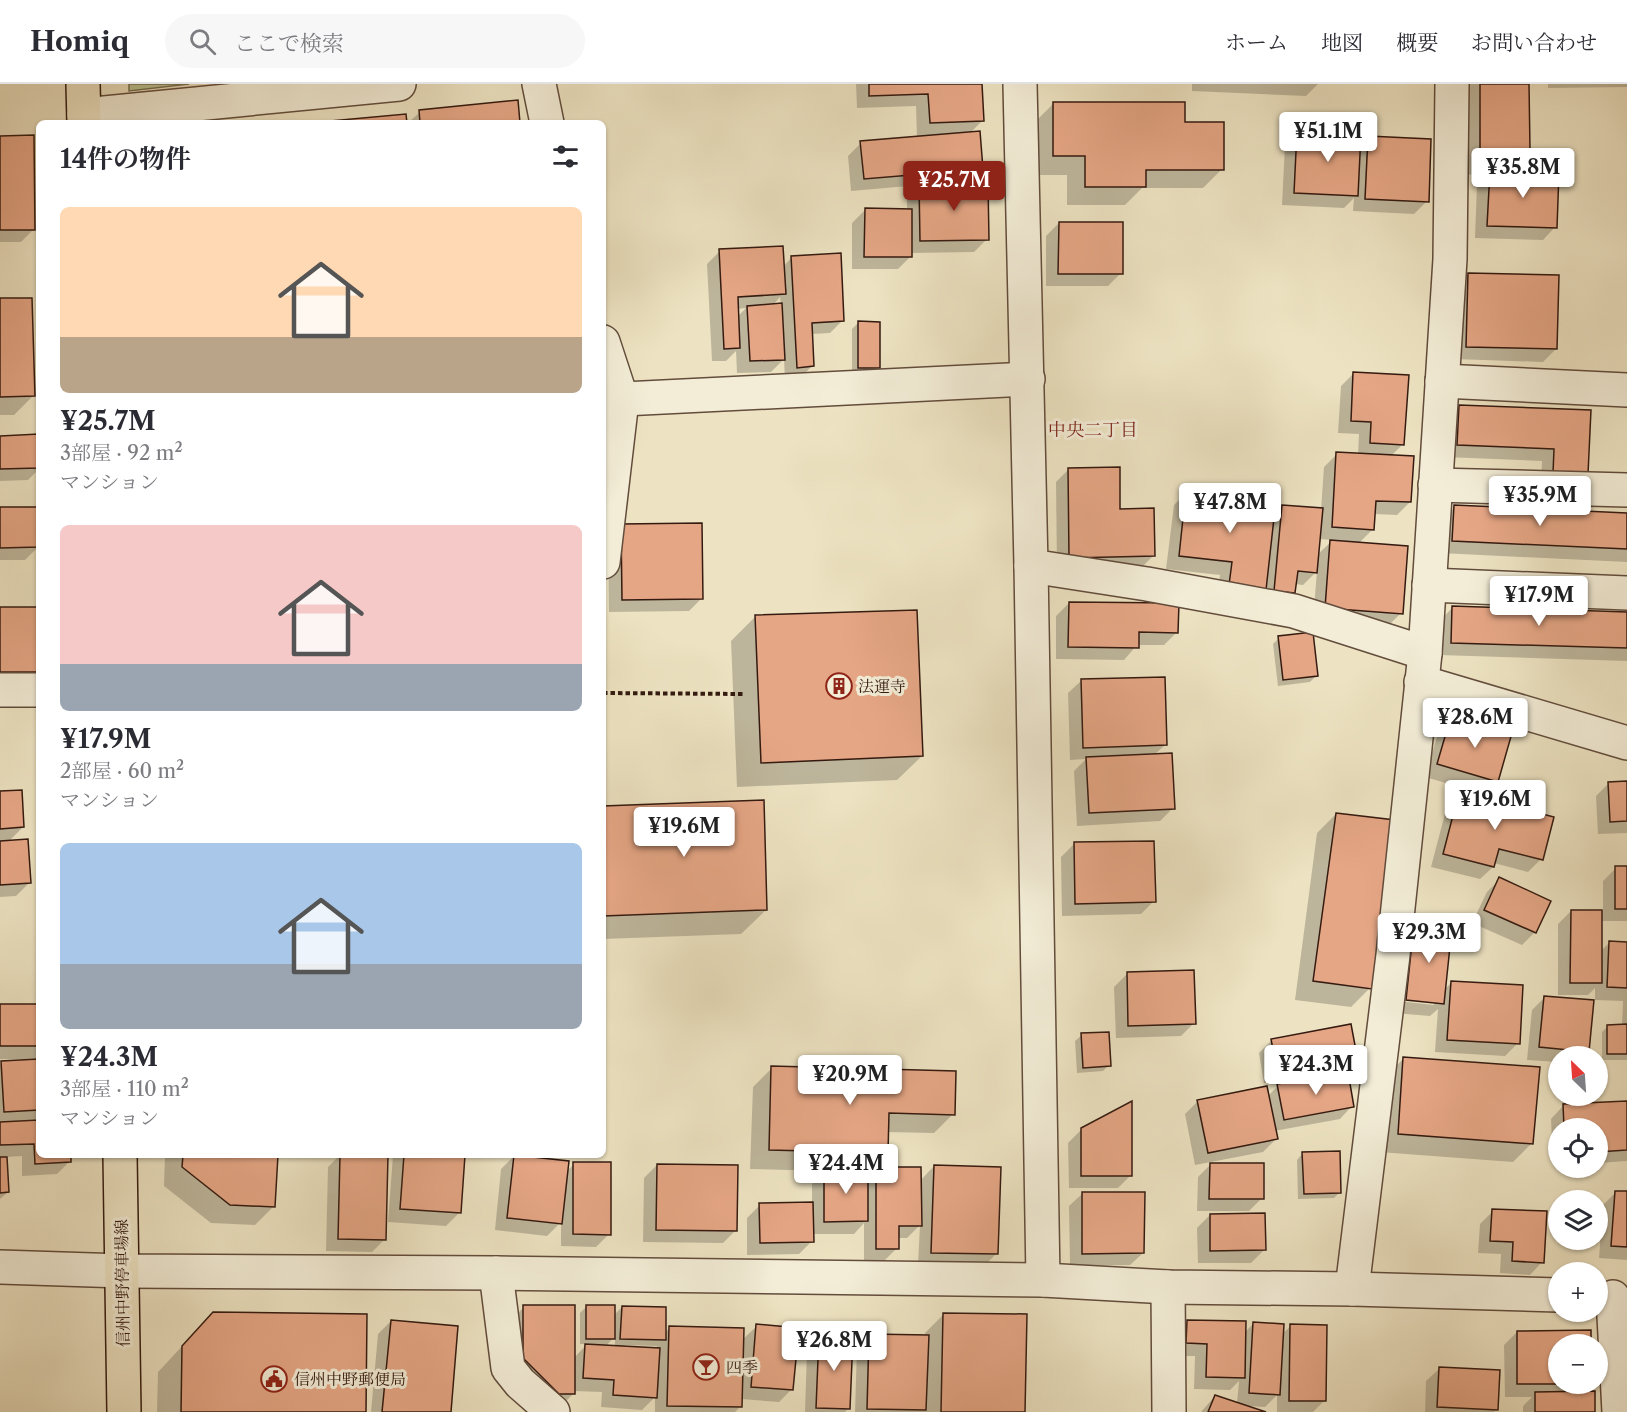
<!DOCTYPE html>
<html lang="ja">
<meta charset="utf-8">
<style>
:root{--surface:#fff;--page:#f7f7f7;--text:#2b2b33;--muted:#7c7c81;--line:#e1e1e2;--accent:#8f2418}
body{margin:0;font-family:"Libre Caslon Text","Noto Serif JP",serif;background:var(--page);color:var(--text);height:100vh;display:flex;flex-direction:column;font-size:22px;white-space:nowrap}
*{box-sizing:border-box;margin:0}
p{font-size:20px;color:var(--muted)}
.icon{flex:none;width:33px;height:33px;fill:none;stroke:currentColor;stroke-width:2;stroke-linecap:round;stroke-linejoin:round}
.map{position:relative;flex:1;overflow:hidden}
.drawer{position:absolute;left:36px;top:36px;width:570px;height:1038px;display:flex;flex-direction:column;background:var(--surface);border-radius:9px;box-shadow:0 2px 4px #0004}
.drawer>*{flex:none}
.needle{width:39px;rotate:335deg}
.controls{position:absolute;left:1548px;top:962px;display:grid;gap:12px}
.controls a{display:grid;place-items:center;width:60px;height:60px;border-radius:50%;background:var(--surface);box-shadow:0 2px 4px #0004;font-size:30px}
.price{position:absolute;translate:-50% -51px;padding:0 14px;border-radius:6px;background:#fff;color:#222;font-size:20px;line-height:39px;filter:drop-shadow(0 2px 3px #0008)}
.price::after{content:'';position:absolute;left:50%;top:36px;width:18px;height:14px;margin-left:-9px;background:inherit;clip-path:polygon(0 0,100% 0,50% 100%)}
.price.active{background:var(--accent);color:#fff}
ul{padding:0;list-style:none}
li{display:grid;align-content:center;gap:12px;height:318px;padding:0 24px}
li span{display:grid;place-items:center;height:186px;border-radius:9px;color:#555}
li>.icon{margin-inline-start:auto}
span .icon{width:108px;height:108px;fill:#fffc;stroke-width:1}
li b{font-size:26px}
h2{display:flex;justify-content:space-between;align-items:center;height:72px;padding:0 24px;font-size:26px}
header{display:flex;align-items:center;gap:36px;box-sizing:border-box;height:84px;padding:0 30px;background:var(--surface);border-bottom:2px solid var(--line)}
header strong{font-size:28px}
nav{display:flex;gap:33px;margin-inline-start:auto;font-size:21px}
.search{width:420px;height:54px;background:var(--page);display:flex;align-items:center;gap:15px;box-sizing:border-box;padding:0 21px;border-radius:33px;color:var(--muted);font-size:22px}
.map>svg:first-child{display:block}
.green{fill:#b9c392;stroke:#766e51;stroke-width:1.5}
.shadow{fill:#0003;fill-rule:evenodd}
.building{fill:#e5a685;stroke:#341a10;stroke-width:1.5}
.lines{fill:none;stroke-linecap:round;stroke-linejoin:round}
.minor-casing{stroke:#624c3c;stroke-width:36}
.major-casing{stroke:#341a10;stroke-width:36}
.path{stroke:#341a10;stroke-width:4;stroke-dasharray:4.5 3;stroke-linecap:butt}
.minor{stroke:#f3edd7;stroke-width:33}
.major{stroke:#ede3c2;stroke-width:33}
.labels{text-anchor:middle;stroke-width:6;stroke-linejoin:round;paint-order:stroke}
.poi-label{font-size:16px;fill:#341a10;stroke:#f3edd7;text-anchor:start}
.street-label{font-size:16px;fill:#341a10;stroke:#f3edd7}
.neighbourhood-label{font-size:18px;fill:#7a1f14;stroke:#f3edd7}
</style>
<header>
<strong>Homiq</strong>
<div class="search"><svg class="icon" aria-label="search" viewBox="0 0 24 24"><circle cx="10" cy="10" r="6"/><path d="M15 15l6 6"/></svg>ここで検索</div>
<nav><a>ホーム</a><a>地図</a><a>概要</a><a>お問い合わせ</a></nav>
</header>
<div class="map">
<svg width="1627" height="1328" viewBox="0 0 1627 1328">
<rect width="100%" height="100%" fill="#ede3c2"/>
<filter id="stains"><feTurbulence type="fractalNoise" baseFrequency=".00333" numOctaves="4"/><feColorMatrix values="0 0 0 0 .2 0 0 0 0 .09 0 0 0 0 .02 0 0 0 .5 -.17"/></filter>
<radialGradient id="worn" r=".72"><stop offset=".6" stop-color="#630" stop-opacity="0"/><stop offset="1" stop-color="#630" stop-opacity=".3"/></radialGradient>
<polygon class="green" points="129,0 189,0 129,7"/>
<g class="shadow">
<polygon points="856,0 981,0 982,37 969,50 982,84 969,97 948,99 987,155 974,168 911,169 911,172 898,185 852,185 852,139 865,126 907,126 907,115 920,101 851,107 848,72 861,59 917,54 916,22 857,24"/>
<polygon points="1192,0 1318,0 1306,12 1192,7"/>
<polygon points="1455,0 1528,0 1528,65 1505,88 1555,143 1543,156 1475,154 1477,100 1488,90 1456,91"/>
<polygon points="1548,0 1627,0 1627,3 1548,4"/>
<polygon points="1054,19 1184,40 1222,85 1203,104 1142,104 1125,121 1067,121 1067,91 1035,91 1035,38"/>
<polygon points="420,28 519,39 408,39"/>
<polygon points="404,32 405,39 329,39"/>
<polygon points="1298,48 1358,64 1369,54 1427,117 1414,130 1353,127 1354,114 1344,124 1282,121 1285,61"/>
<polygon points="0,53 34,145 21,158 0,158"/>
<polygon points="1059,139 1121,189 1108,202 1046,202 1046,152"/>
<path d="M720,167L783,183L792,173L843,236L830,249L811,250L812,282L799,295L785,296L784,275L771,288L737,289L736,267L726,277H712L707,180ZM780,213L781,220L773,221ZM746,224L737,233V225Z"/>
<polygon points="1469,190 1556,265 1543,278 1454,275 1456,203"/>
<polygon points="0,216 33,312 14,331 0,331"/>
<polygon points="858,239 878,283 872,289 852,289 852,245"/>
<path d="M1354,289L1403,360L1390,373L1410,418L1397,431L1374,430L1373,445L1358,460L1401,529L1388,542L1313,536L1317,487L1303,501L1295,500L1294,508L1281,521L1217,514L1220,491L1166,485L1174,421L1187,408L1273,431L1282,422L1321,426L1324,383L1337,370L1358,371L1359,350L1338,349L1341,302ZM1319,455L1333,456L1317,471Z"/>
<polygon points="1459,323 1589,327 1587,389 1541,401 1542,377 1445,373 1446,335"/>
<polygon points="39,351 39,385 28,396 0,397 0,353"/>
<polygon points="1069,385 1153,472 1140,485 1057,486 1056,398"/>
<polygon points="1455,423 1627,430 1627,478 1440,469 1442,435"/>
<polygon points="0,425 38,463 25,476 0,476"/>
<polygon points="608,455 702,514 689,527 609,528"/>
<polygon points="1069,519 1177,548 1164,561 1137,561 1124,576 1056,575 1056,532"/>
<polygon points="39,524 39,598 0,600 0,525"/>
<polygon points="1452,524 1627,530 1627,577 1439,571 1440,537"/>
<polygon points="755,533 922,672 897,696 737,703 731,557"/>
<polygon points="1279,554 1316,592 1310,598 1278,602 1273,560"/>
<polygon points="1081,597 1165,661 1154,671 1173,724 1160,737 1077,742 1074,687 1086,675 1070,676 1068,609"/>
<polygon points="1452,633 1496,697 1484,710 1425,693 1439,646"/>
<polygon points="1609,699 1627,699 1627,749 1598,750 1596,712"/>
<polygon points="0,709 23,743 8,758 29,799 16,812 0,813"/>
<polygon points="1460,710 1541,775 1528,788 1494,779 1493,783 1480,795 1431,783 1447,722"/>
<polygon points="603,723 766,826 741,850 603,855"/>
<polygon points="1336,730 1370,904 1351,923 1295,916 1317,749"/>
<polygon points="1074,760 1154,817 1141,830 1062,832 1061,773"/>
<polygon points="1616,784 1627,784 1627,837 1601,837 1601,867 1609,859 1627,859 1627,976 1602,976 1602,948 1608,942 1622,942 1623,917 1595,916 1595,904 1588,911 1558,911 1558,840 1571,827 1603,827 1603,797"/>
<polygon points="1500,795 1535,848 1522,861 1472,839 1487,808"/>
<path d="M1414,840L1444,906L1452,898L1518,959L1505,972L1435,968L1438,925L1430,932L1394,929L1401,853ZM1399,914L1434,918V921L1398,917Z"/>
<polygon points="1127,890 1194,939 1181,952 1116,954 1114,903"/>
<polygon points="1545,913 1588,967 1583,972 1558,972 1558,978 1527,976 1532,926"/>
<polygon points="0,922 39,922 39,1071 69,1071 70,1077 57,1090 22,1092 22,1072 6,1073 8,1108 0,1115 0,981 2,979 32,977 32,975 0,975"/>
<polygon points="1082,951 1109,981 1103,987 1077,989 1075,957"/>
<polygon points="1272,956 1355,972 1342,985 1264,999 1259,969"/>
<polygon points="1404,974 1532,1059 1513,1078 1379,1068 1385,993"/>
<polygon points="772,984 953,1030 934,1049 887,1048 886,1068 867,1088 866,1095 877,1084 920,1097 934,1082 996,1170 983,1183 918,1181 920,1141 907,1154 897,1154 897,1164 884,1177 864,1177 864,1139 854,1150 812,1150 812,1157 799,1170 747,1171 747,1134 760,1121 812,1120 812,1100 825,1087 750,1085 753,1003"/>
<polygon points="1278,1002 1352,1022 1340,1035 1274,1047 1276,1055 1263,1068 1195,1081 1185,1030 1198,1017 1267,1013"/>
<polygon points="1627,1018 1627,1077 1598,1079 1598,1044 1558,1044 1558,1081 1553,1082 1551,1035 1563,1022"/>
<polygon points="1082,1045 1131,1091 1118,1104 1069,1104 1068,1059"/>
<polygon points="1303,1069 1340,1108 1334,1114 1298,1115 1297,1076"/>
<polygon points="165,1071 276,1071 274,1122 255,1141 211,1139 164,1102"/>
<polygon points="340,1071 387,1071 385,1155 372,1168 326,1167 328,1083"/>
<polygon points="393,1071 464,1071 459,1129 446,1142 388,1138"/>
<polygon points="514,1072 566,1088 574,1080 609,1150 596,1163 561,1162 561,1138 547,1152 495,1146 501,1085"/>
<polygon points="1211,1080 1262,1114 1249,1127 1197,1127 1198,1093"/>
<polygon points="657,1081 736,1146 723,1159 643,1158 644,1094"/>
<polygon points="1616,1108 1627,1109 1627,1176 1599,1174 1603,1121"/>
<polygon points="1082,1110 1143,1169 1130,1181 1070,1182 1069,1122"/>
<polygon points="1493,1127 1542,1178 1530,1191 1500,1189 1501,1170 1478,1169 1480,1140"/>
<polygon points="1210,1131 1264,1166 1251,1179 1198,1179 1197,1144"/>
<path d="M524,1223L574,1274L587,1260H580V1229L586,1223L613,1232L622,1223L664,1249L670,1244L742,1256L757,1242L792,1305L779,1318L741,1315V1322L735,1328H655V1313L642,1326L601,1323L602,1308L574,1307V1309L561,1322L511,1287V1236ZM615,1252V1263H605ZM625,1261L657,1262V1266L624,1264Z"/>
<polygon points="213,1229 364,1328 157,1328 158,1288"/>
<polygon points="944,1230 1024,1328 855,1328 857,1264 870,1251 925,1252 925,1249"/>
<polygon points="391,1237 449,1328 371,1328 378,1250"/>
<polygon points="1188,1237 1244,1249 1254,1239 1282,1250 1291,1242 1325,1316 1313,1328 1277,1328 1277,1311 1265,1323 1247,1322 1261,1328 1201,1328 1215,1312 1237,1320 1239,1297 1230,1306 1194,1305 1195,1272 1174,1272 1175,1250"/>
<polygon points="1517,1248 1590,1260 1558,1260 1558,1299 1589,1299 1580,1309 1593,1328 1523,1328 1523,1322 1532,1313 1505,1313 1504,1261"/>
<polygon points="820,1253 849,1324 845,1328 805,1328 807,1266"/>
<polygon points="1439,1285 1496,1326 1494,1328 1425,1328 1426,1297"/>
</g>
<g class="building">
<polygon points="869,0 982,0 984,37 930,39 928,10 869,12"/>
<polygon points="1480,0 1529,0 1530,66 1480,67"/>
<polygon points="518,16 520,39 420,39 419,26"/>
<polygon points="1053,18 1185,18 1185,38 1224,38 1224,86 1146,86 1146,103 1085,103 1085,72 1053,72"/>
<polygon points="406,30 407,39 319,38"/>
<polygon points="980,47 983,85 864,95 860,57"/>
<polygon points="1297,47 1361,49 1358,112 1294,109"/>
<polygon points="34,51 35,146 0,146 0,52"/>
<polygon points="1368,52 1431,55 1429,118 1365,115"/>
<polygon points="1490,86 1559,88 1557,144 1487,142"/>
<polygon points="988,99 989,156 920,157 919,100"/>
<polygon points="865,124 912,125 912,173 864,173"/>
<polygon points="1059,138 1123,138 1123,190 1058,190"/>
<polygon points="783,162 786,210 738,213 740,264 724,265 719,165"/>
<polygon points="841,169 844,237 812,239 814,282 797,284 791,172"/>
<polygon points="1468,189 1559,191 1557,265 1466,263"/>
<polygon points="0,214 32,214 35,312 0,313"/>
<polygon points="782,219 785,276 750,277 747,222"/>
<polygon points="858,237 880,238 880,284 858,284"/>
<polygon points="1353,288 1409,291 1404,361 1370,359 1371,338 1351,337"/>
<polygon points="1459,321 1591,326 1588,390 1553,389 1554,365 1457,361"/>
<polygon points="39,350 39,384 0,385 0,352"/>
<polygon points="1336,368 1414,372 1411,418 1376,417 1374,446 1332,443"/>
<polygon points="1120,383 1120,425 1154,424 1155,472 1069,474 1068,384"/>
<polygon points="1186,406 1276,416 1266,506 1229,501 1232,478 1179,472"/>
<polygon points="1282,421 1323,424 1317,489 1298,487 1295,509 1274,507"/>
<polygon points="1454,421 1627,429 1627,465 1452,457"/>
<polygon points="0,423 39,423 39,463 0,464"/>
<polygon points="702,439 703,515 622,516 621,440"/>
<polygon points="1330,456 1408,462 1403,530 1325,524"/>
<polygon points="1069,518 1179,519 1178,549 1139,548 1139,564 1068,563"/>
<polygon points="1452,522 1627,528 1627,564 1451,559"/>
<rect x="0" y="523" width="39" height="65"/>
<polygon points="917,526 923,672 761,679 755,531"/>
<polygon points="1313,548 1318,592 1283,596 1278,552"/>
<polygon points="1165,593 1167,661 1083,664 1081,595"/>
<polygon points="1451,632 1512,649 1498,698 1437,680"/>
<polygon points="1172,669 1175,725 1089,729 1086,673"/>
<polygon points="1627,697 1627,737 1610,738 1608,698"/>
<polygon points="22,706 24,743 0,745 0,707"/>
<polygon points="1459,708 1554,733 1543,776 1499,765 1494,783 1443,770"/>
<polygon points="764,716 767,826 603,832 603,722"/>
<polygon points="1336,729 1395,736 1372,905 1313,897"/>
<polygon points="28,755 31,799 0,801 0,757"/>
<polygon points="1154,757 1156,818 1075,820 1074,758"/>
<rect x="1615" y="782" width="12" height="43"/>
<polygon points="1499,793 1551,817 1536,849 1484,826"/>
<polygon points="1571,826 1602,826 1602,899 1570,899"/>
<polygon points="1414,839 1452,843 1444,920 1406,916"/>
<polygon points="1609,857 1627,858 1627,904 1607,903"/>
<polygon points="1194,886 1196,940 1128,942 1127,888"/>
<polygon points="1451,897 1523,901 1520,960 1447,956"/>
<polygon points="1544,912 1594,916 1589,968 1539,963"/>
<rect x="0" y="920" width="39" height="42"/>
<polygon points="1351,940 1357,972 1277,987 1271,955"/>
<polygon points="1627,940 1627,970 1607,970 1607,941"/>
<polygon points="1109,948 1111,982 1083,984 1081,949"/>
<polygon points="1403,973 1540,983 1533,1060 1398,1050"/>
<polygon points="39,975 39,1026 4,1028 1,977"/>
<polygon points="771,982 956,987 955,1031 889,1029 888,1069 769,1066"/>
<polygon points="1348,988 1354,1023 1284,1036 1277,1000"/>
<polygon points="1267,1002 1278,1055 1208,1069 1197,1016"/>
<polygon points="1132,1017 1132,1092 1081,1092 1081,1044"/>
<polygon points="1627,1017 1627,1066 1598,1068 1598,1044 1564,1044 1563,1020"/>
<polygon points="39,1036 39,1071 71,1071 71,1078 35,1080 34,1060 0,1061 0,1038"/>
<polygon points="1340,1067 1341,1109 1304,1110 1302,1068"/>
<polygon points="183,1071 278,1071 275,1123 230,1121 182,1083"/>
<polygon points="340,1071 388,1071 386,1156 338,1155"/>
<polygon points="404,1071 465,1071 461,1129 400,1125"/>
<polygon points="514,1071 569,1077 562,1140 507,1134"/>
<polygon points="0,1073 7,1073 9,1108 0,1109"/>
<polygon points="573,1078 611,1078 611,1151 573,1150"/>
<polygon points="1210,1079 1264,1079 1264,1115 1209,1115"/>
<polygon points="657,1080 738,1081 737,1147 656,1146"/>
<polygon points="934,1081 1001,1083 998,1170 931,1169"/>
<polygon points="876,1083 921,1083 922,1142 899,1142 899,1165 876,1165"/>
<polygon points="824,1085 868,1085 868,1137 824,1138"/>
<polygon points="1615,1107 1627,1107 1627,1163 1611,1162"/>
<polygon points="1082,1108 1145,1108 1144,1169 1082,1170"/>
<polygon points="813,1118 814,1158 760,1159 759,1119"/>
<polygon points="1492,1125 1547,1127 1544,1179 1512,1177 1513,1158 1490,1157"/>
<polygon points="1265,1129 1266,1166 1210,1167 1210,1130"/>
<polygon points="523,1221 575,1221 575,1310 559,1310 523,1274"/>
<rect x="586" y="1221" width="29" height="34"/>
<polygon points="622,1222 666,1223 666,1256 620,1255"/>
<polygon points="213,1228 367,1230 366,1328 181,1328 182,1262"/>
<polygon points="943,1229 1027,1230 1025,1328 941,1328"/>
<polygon points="391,1236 458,1242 451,1328 382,1328"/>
<polygon points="1187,1236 1246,1237 1245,1294 1206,1293 1207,1260 1186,1259"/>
<polygon points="1253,1238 1284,1240 1280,1311 1249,1309"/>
<polygon points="756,1240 799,1244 793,1306 751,1303"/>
<polygon points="1290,1240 1327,1241 1326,1317 1289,1317"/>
<polygon points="669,1242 744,1244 742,1323 667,1322"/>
<polygon points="1591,1246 1591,1260 1558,1260 1558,1299 1591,1300 1517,1300 1517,1247"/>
<polygon points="869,1250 929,1251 926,1326 867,1325"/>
<polygon points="819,1251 853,1252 850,1325 816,1324"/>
<polygon points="585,1260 660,1264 657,1314 613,1311 614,1296 583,1294"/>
<polygon points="1439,1283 1500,1286 1498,1326 1437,1323"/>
<polygon points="1595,1307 1595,1328 1535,1328 1535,1308"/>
<polygon points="1215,1311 1266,1328 1208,1328"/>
</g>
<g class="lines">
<g class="minor-casing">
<g id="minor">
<polyline points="539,0 547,39"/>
<polyline points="1020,0 1031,482 1043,1196"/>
<polyline points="84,31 399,0"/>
<polyline points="603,258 622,316 603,478"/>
<polyline points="1442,297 1627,306"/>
<polyline points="603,316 1028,295"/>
<polyline points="1435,401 1627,406"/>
<polyline points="1031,482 1147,500 1294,527 1425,569"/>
<polyline points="1429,501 1627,509"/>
<polyline points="1421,598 1627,659"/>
<polyline points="0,606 39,606"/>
<polyline points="0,1183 123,1187 496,1189 1043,1196 1168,1203 1352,1205 1558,1211"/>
<polyline points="496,1189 508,1284 520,1299 553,1328"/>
<polyline points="1168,1203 1169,1328"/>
<polyline points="1352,1205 1393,871 1425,569 1450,175 1452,0"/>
<polyline points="1613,1213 1619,1328"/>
</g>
</g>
<g class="major-casing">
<g id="major">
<polyline points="83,0 84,39"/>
<polyline points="120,1071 124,1328"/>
</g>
</g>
<polyline class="path" points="603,609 744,610"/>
<use href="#minor" class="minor"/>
<use href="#major" class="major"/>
</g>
<defs>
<g id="building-ring" transform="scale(1.35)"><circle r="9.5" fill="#f3edd7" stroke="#8f2418" stroke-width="1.5"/><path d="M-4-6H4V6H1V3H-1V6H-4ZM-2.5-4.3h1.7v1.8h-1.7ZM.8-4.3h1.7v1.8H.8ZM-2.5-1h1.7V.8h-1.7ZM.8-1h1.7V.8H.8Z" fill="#8f2418"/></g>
<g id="bar-ring" transform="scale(1.35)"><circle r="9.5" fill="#f3edd7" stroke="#8f2418" stroke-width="1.5"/><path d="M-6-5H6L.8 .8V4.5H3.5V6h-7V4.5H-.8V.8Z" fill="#8f2418"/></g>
<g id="civic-ring" transform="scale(1.35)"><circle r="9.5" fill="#f3edd7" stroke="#8f2418" stroke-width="1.5"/><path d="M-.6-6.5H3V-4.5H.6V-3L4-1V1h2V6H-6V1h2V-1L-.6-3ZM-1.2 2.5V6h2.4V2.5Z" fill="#8f2418"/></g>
</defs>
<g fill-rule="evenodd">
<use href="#building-ring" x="839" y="602"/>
<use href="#bar-ring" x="706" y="1283"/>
<use href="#civic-ring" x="274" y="1295"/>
</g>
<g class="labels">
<g class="poi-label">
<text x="858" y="608">法運寺</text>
<text x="726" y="1289">四季</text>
<text x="294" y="1301">信州中野郵便局</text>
</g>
<g class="street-label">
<text transform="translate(122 1199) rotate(-91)" y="6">信州中野停車場線</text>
</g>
<g class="neighbourhood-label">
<text x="1093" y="352">中央二丁目</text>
</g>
</g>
<rect width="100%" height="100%" filter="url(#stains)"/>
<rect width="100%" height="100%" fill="url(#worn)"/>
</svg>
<div class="controls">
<a><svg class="needle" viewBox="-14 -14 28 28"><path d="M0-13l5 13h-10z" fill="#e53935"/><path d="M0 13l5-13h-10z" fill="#7c7c81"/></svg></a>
<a><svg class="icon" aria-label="locate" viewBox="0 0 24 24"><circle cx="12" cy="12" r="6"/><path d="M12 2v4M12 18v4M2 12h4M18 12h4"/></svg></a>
<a><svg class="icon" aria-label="layers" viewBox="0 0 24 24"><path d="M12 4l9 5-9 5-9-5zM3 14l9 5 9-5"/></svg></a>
<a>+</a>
<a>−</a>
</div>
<b class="price" style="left:1328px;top:79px">¥51.1M</b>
<b class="price" style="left:1523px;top:115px">¥35.8M</b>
<b class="price active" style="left:954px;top:128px">¥25.7M</b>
<b class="price" style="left:1540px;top:443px">¥35.9M</b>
<b class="price" style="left:1230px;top:450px">¥47.8M</b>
<b class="price" style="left:1539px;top:543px">¥17.9M</b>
<b class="price" style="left:1475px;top:665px">¥28.6M</b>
<b class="price" style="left:1495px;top:747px">¥19.6M</b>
<b class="price" style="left:684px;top:774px">¥19.6M</b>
<b class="price" style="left:1429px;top:880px">¥29.3M</b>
<b class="price" style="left:1316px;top:1012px">¥24.3M</b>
<b class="price" style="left:850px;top:1022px">¥20.9M</b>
<b class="price" style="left:846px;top:1111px">¥24.4M</b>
<b class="price" style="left:834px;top:1288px">¥26.8M</b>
<section class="drawer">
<h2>14件の物件<svg class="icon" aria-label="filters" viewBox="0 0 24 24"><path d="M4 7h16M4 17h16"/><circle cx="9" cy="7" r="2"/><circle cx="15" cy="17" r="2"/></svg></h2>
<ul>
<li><span style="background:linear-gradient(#ffd9b3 70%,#b9a48a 0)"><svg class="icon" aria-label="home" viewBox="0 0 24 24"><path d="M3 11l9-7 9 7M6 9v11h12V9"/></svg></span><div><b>¥25.7M</b><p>3部屋 · 92 m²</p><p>マンション</p></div></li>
<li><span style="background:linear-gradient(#f6c9c9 75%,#9aa5b1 0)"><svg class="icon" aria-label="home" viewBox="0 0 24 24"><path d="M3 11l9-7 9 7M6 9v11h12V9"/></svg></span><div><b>¥17.9M</b><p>2部屋 · 60 m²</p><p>マンション</p></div></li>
<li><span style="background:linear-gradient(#a9c7e8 65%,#9aa5b1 0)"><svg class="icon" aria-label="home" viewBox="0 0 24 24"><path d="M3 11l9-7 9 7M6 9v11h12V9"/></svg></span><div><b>¥24.3M</b><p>3部屋 · 110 m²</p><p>マンション</p></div></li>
</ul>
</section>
</div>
